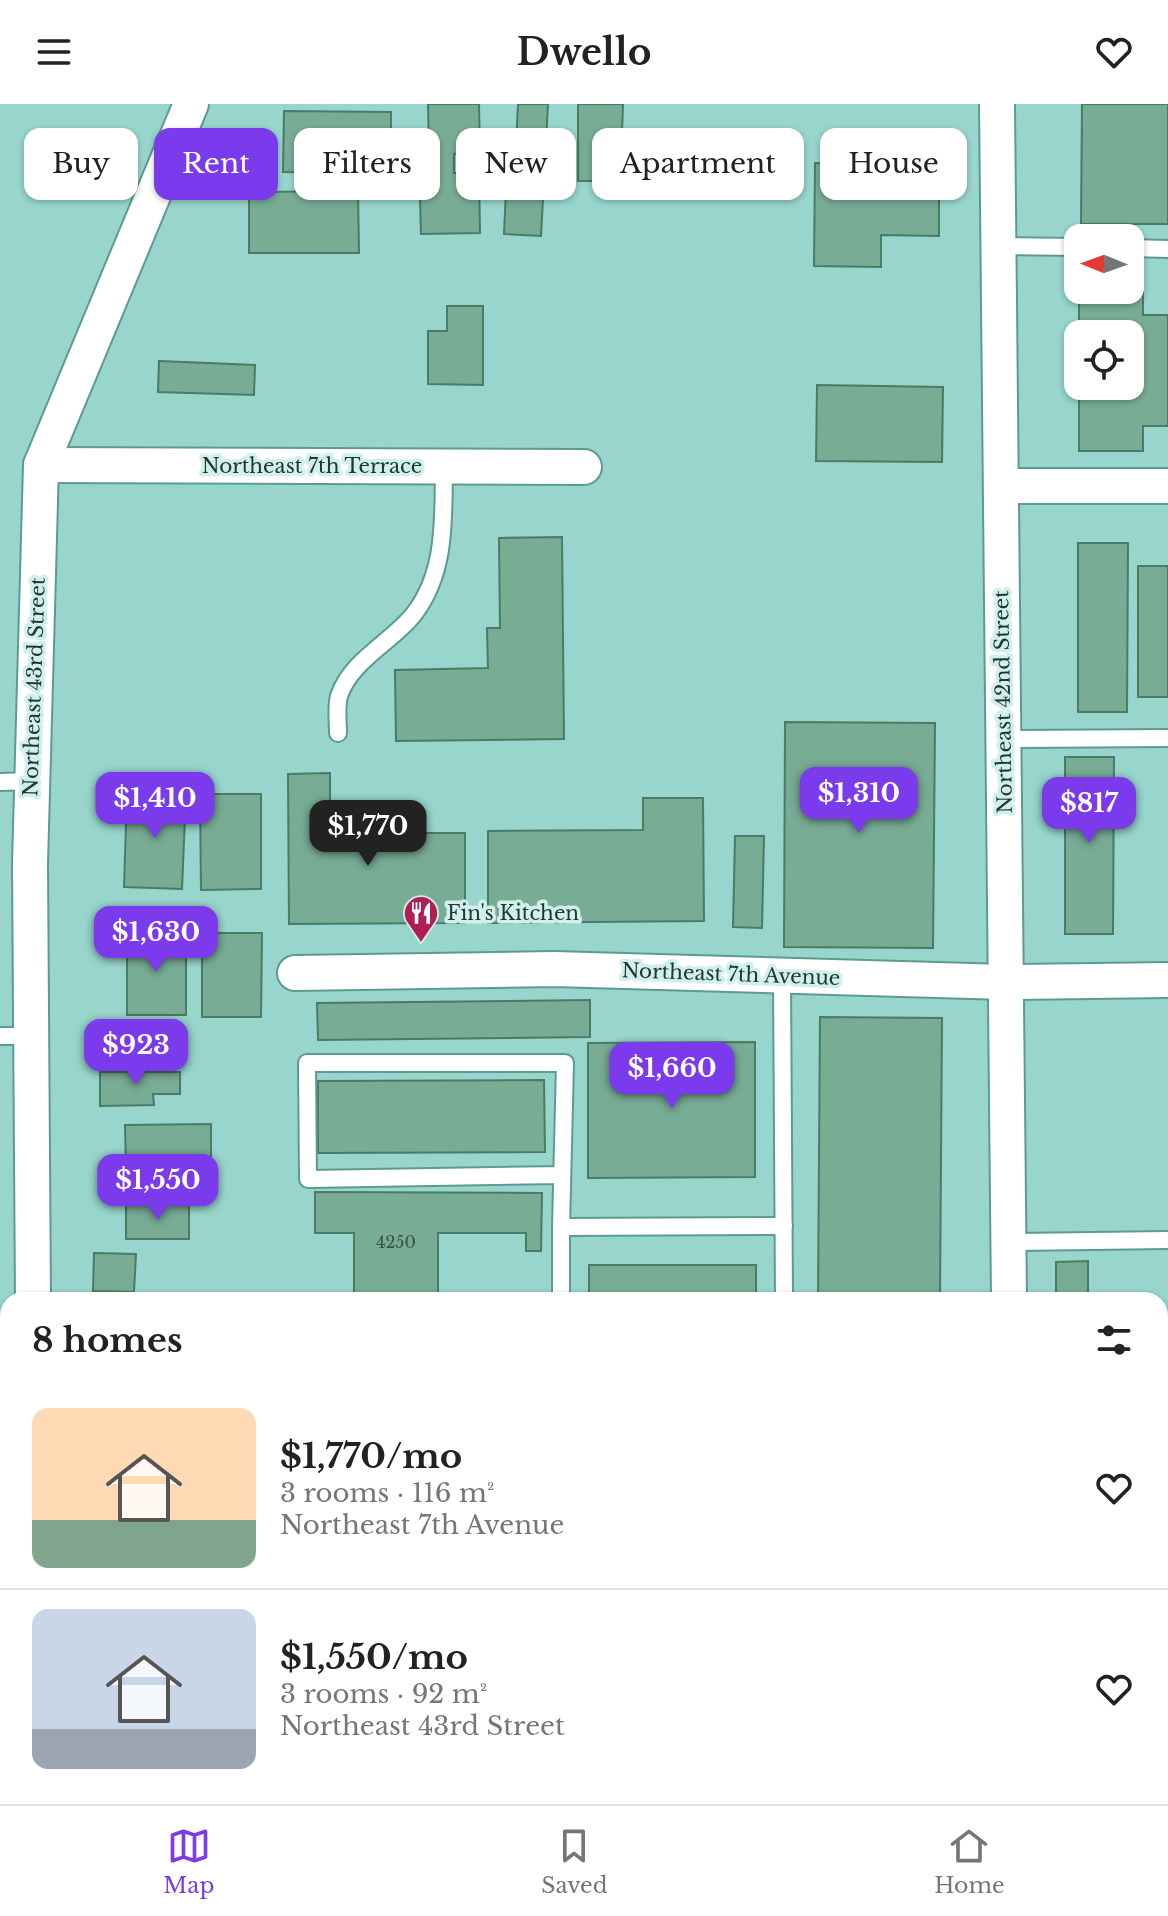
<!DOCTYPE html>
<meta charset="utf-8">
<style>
:root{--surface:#fff;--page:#f2f2f2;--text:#222;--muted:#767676;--line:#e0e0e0;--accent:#7c3aed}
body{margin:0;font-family:"Libre Baskerville",serif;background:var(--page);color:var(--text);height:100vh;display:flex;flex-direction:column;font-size:30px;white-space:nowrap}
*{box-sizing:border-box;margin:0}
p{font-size:26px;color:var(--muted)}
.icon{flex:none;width:44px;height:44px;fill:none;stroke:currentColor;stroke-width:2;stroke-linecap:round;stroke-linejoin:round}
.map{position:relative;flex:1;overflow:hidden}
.drawer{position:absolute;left:0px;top:1188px;width:1168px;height:512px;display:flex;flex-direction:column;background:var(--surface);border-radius:24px 24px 0 0;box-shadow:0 2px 6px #0004}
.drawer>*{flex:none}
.guide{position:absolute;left:24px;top:24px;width:1120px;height:72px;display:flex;gap:16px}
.needle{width:52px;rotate:271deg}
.buttons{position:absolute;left:1064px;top:120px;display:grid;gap:16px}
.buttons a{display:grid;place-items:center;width:80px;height:80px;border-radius:16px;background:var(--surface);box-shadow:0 2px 6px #0004;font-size:40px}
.price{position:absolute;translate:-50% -68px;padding:0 18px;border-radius:16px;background:var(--accent);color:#fff;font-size:26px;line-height:52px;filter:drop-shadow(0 2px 4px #0008)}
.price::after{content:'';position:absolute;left:50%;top:48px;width:24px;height:18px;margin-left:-12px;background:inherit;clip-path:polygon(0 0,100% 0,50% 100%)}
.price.on{background:#222;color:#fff}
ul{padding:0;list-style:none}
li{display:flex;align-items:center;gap:24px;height:200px;padding:0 32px}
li+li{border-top:2px solid var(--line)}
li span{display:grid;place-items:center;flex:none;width:224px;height:160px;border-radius:16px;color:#555}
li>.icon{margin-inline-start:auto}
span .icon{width:96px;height:96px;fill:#fffc;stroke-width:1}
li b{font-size:34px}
h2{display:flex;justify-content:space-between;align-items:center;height:96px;padding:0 32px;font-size:34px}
.tag{padding:0 28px;border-radius:16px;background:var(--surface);box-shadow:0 2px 6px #0004;font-size:28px;line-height:72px}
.tag.on{background:var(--accent);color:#fff}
header{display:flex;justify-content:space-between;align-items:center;height:104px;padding:0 32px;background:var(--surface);font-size:36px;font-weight:700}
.tab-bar{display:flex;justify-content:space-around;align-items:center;height:112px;border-top:2px solid var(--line);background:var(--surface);font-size:22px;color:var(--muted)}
.tab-bar a{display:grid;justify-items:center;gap:4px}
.tab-bar .on{color:var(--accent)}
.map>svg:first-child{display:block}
.building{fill:#78ac95;stroke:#497b66;stroke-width:2}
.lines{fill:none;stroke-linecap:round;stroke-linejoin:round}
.lane-casing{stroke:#5d9a92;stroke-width:20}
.street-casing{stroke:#5d9a92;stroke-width:38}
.secondary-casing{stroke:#5d9a92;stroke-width:48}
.lane{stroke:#fff;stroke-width:16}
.street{stroke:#fff;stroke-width:34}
.secondary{stroke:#fde8ed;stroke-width:44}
.labels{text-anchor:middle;stroke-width:7;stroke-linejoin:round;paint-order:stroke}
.number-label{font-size:16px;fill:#34544c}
.street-label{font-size:20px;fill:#1e3734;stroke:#d1efeb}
.poi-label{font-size:20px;fill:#1e3734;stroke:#d1efeb;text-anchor:start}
</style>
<header><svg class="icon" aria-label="menu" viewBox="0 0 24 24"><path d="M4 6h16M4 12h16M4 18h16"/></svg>Dwello<svg class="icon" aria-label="heart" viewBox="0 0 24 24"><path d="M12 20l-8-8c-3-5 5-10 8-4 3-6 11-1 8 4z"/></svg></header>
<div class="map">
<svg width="1168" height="1700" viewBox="0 0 1168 1700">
<rect width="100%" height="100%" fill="#97d5cd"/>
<g class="building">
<polygon points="428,0 479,0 480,49 454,50 454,69 479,69 480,129 421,130 419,56 429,56"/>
<polygon points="518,0 548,0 541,132 504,130 507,63 515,63"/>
<polygon points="578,0 623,0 622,29 607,29 607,77 578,77"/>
<polygon points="1082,0 1168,0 1168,120 1081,120"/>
<polygon points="284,7 391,8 391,70 283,68"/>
<polygon points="815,59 939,61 939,132 881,131 881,163 814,162"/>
<polygon points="358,87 359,149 249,149 249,88"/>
<polygon points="1079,186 1143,186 1143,211 1168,211 1168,322 1143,322 1143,347 1079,347 1079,282 1130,282 1130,230 1079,230"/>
<polygon points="447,202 483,202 483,281 428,280 428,227 447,227"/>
<polygon points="159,257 255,261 254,291 158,288"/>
<polygon points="817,281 943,283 942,358 816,357"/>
<polygon points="562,433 564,635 396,637 395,566 488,564 487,524 500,524 499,434"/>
<polygon points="1078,439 1128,439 1127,608 1078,608"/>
<rect x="1138" y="462" width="30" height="131"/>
<polygon points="785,618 935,619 933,844 784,843"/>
<polygon points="1065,653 1114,653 1113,830 1065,830"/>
<polygon points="330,669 330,729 465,729 465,819 289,820 288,670"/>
<polygon points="127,688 186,690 182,785 124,783"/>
<polygon points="200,690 261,690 261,785 201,786"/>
<polygon points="643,694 703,694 704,817 488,819 488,727 643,726"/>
<polygon points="735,732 764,732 762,824 733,823"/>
<rect x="127" y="828" width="59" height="83"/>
<polygon points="202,829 262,829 261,913 202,913"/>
<polygon points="590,896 590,933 318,936 317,899"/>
<polygon points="820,913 942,914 940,1196 818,1196"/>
<polygon points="755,938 755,1073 588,1074 588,939"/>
<polygon points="100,968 180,968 180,990 153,990 154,1001 100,1002"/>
<polygon points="544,976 545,1048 318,1049 318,977"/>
<polygon points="211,1020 211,1065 126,1066 125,1021"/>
<polygon points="315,1088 542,1089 541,1147 526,1147 526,1129 438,1129 438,1196 354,1196 354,1129 315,1129"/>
<rect x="126" y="1100" width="63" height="35"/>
<polygon points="94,1149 136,1150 134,1188 93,1187"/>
<polygon points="1088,1157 1088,1196 1056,1196 1056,1158"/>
<rect x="589" y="1161" width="167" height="35"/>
<rect x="1160" y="1220" width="8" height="96"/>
<rect x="1160" y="1451" width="8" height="92"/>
<polygon points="1160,1660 1168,1660 1168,1700 1103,1700 1103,1692 1160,1692"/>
<polygon points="124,1692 248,1692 248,1695 124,1696"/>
<rect x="604" y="1692" width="109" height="8"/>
<rect x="834" y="1692" width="122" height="8"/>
</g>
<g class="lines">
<g class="lane-casing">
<g id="lane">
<polyline points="998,142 1078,143"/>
<polyline points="1130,144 1168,145"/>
<path d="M338,629C338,618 336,603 339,592C351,556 392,538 414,510C447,467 443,413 444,362"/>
<polyline points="1004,635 1168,634"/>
<polyline points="0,678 32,677"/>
<polyline points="782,872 784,1196"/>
<polyline points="0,932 31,932"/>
<polyline points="561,1123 565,959 307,959 308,1075 562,1071"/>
<polyline points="1009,1138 1168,1136"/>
<polyline points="561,1196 561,1123 784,1122"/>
<polyline points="1160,1614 1168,1614"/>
<polyline points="0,1643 8,1643"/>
<polyline points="786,1692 786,1700"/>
</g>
</g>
<g class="street-casing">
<g id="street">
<polyline points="997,0 1009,1196"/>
<polyline points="41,361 584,363"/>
<polyline points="1001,382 1168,382"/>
<polyline points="295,869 554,865 1006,878 1168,876"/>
<polyline points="33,1196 30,760 41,361 191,0"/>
<polyline points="45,1692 45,1700"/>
<polyline points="532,1692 532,1700"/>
<polyline points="1015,1692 1015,1700"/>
</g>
</g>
<g class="secondary-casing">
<g id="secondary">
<polyline points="1160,1370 1168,1370"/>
<polyline points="0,1381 8,1381"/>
</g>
</g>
<use href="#lane" class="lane"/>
<use href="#street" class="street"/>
<use href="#secondary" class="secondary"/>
</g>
<defs>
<g id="restaurant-pin" transform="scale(1.8)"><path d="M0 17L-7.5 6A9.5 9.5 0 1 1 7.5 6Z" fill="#af1f53" stroke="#d1efeb"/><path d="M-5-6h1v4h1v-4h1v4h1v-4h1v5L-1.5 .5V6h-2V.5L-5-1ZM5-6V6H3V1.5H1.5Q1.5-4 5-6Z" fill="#fff"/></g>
</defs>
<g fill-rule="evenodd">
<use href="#restaurant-pin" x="421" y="809"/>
</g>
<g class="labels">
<g class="number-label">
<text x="396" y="1144">4250</text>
</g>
<g class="street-label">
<text x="312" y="369">Northeast 7th Terrace</text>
<text transform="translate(34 583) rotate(-88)" y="7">Northeast 43rd Street</text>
<text transform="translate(1003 598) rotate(-91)" y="7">Northeast 42nd Street</text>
<text transform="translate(731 870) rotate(2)" y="7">Northeast 7th Avenue</text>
</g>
<g class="poi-label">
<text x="447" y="816">Fin's Kitchen</text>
</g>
</g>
</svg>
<div class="buttons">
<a><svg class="needle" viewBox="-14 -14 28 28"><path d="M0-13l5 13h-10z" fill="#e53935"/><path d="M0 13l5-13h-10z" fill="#767676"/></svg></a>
<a><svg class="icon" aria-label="locate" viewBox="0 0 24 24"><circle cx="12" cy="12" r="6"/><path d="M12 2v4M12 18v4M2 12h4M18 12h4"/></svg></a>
</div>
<b class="price" style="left:859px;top:731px">$1,310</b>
<b class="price" style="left:155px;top:736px">$1,410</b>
<b class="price" style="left:1089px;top:741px">$817</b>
<b class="price on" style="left:368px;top:764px">$1,770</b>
<b class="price" style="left:156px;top:870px">$1,630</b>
<b class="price" style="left:136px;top:983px">$923</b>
<b class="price" style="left:672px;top:1006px">$1,660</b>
<b class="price" style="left:158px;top:1118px">$1,550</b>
<div class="guide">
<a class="tag">Buy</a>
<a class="tag on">Rent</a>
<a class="tag">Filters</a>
<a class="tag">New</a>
<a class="tag">Apartment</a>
<a class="tag">House</a>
</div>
<section class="drawer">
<h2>8 homes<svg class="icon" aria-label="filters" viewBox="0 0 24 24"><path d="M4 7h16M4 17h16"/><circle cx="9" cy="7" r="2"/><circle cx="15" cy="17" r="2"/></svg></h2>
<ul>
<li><span style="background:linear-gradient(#ffd9b3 70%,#7fa58c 0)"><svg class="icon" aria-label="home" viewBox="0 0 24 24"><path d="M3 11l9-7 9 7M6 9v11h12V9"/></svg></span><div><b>$1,770/mo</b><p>3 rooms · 116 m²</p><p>Northeast 7th Avenue</p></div><svg class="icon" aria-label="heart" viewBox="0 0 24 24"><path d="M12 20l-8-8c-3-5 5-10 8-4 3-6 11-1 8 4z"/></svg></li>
<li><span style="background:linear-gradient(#c9d6e8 75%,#9aa5b1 0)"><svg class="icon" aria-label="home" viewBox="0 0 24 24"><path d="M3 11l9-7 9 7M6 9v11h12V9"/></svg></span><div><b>$1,550/mo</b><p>3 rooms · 92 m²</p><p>Northeast 43rd Street</p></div><svg class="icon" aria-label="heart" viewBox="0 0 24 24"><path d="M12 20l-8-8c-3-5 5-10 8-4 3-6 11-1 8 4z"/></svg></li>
</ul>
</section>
</div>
<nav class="tab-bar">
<a class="on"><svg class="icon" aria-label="map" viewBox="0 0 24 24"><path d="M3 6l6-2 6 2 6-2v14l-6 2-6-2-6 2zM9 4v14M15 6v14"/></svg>Map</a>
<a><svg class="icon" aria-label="saved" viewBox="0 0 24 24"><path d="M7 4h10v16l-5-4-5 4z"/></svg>Saved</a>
<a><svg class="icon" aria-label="home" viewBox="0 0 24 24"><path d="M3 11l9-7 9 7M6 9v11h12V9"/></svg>Home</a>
</nav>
